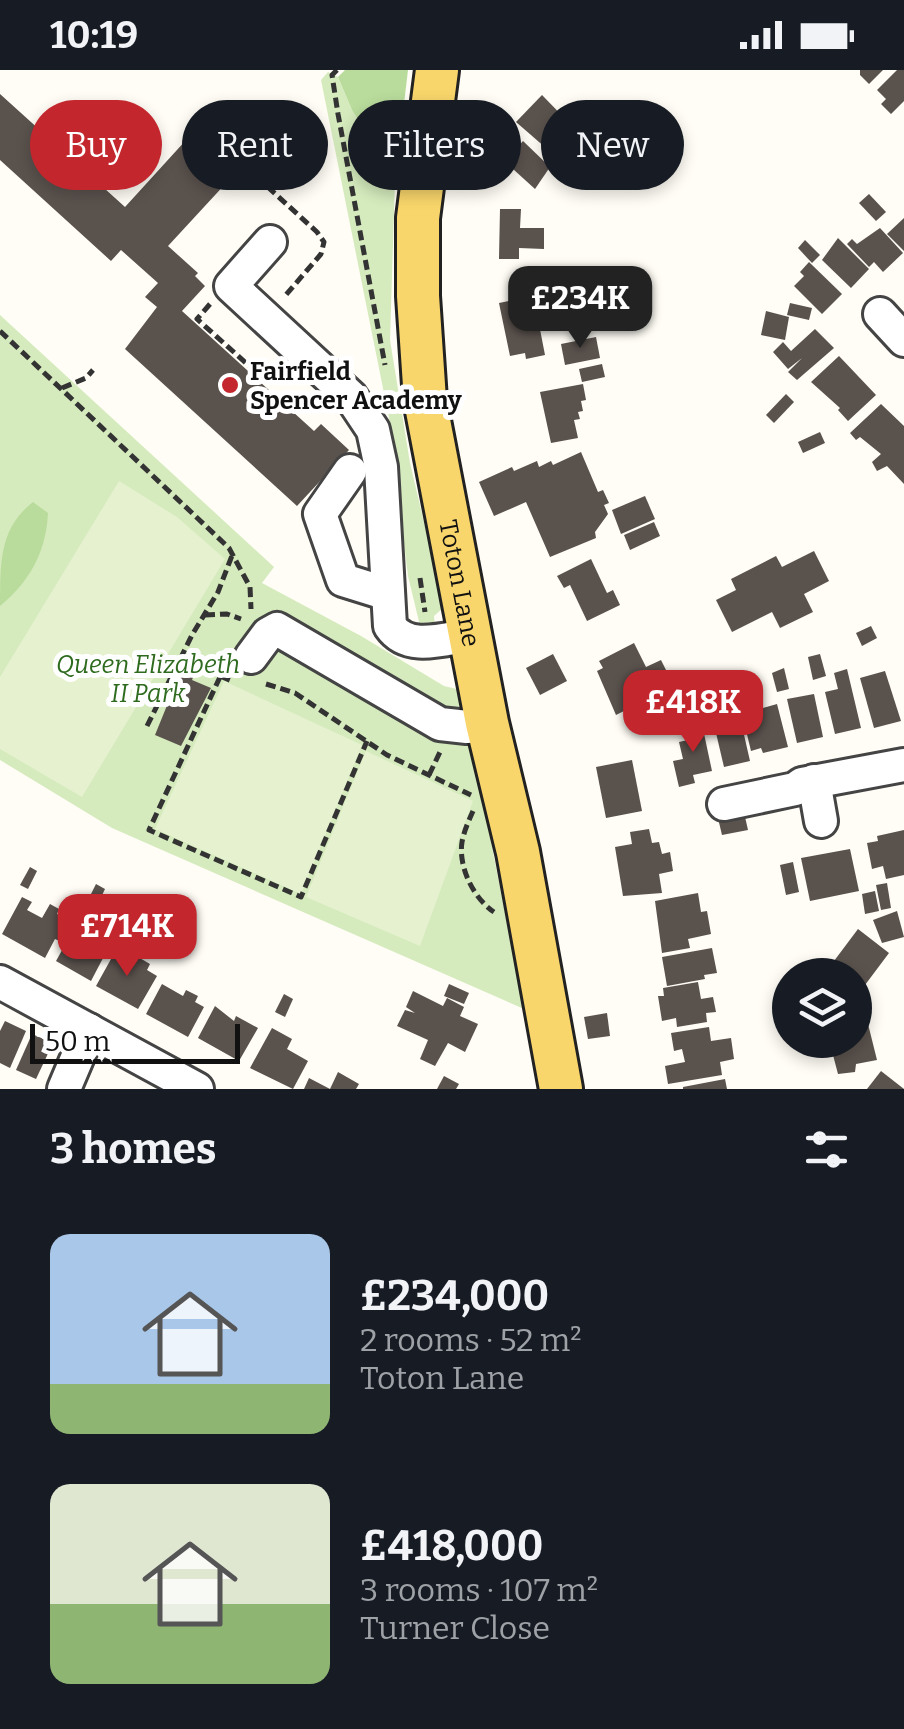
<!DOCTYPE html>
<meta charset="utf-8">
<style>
:root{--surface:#171b24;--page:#242831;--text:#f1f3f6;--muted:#9ea1a6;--accent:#c4262e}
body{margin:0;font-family:Bitter,serif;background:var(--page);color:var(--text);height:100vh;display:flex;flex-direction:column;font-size:38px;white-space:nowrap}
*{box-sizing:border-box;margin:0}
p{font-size:32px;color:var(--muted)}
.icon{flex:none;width:55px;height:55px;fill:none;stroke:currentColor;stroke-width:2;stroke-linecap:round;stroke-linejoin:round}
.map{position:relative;height:1019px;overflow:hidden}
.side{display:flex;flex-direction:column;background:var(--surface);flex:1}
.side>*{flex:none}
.top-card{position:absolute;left:30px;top:30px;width:845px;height:90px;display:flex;gap:20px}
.controls{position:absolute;left:772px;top:888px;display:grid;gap:20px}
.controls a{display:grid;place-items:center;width:100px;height:100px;border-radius:50%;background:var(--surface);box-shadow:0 5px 15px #0003;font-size:50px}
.scale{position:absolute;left:30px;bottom:25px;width:210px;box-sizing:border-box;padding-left:10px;border:5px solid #111;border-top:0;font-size:28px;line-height:35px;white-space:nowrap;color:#111;-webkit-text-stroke:8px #fff;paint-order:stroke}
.price{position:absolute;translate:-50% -85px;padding:0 22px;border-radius:20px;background:var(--accent);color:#fff;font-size:32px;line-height:65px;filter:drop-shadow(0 2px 5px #0008)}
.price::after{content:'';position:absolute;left:50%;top:60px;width:30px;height:22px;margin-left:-15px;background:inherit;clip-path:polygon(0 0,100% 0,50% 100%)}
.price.current{background:#222;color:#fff}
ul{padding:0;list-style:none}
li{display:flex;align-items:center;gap:30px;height:250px;padding:0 50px}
li span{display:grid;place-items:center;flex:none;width:280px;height:200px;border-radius:20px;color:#555}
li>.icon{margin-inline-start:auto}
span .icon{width:120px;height:120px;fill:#fffc;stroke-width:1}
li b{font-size:42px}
h2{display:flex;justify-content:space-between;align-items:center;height:120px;padding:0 50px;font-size:42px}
.chip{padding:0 35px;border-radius:45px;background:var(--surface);box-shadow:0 5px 15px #0003;font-size:35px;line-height:90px}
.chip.current{background:var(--accent);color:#fff}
.status{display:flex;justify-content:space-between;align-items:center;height:70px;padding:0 50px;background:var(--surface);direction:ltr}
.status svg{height:28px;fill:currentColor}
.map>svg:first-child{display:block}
.green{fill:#d5ebbd}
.forest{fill:#b9dc9c}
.pitch{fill:#e6f2cf}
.building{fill:#5a524d}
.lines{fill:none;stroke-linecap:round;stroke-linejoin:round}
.minor-casing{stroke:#444;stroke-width:38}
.major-casing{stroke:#222;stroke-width:48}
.path{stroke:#333;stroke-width:5;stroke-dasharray:10 5;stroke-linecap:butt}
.minor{stroke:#fff;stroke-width:32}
.major{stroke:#f9d66b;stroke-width:42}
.poi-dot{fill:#c4262e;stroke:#fff;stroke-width:4}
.labels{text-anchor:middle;stroke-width:10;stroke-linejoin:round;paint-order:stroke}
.poi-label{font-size:25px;font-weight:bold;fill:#111;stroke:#fff;text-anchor:start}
.street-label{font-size:25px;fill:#111;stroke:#fff}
.park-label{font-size:25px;font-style:italic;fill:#2f6b1f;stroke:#fff}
</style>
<div class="status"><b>10:19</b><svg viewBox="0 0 49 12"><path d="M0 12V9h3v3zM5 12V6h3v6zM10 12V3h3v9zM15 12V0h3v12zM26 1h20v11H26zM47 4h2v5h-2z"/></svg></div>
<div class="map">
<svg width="904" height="1019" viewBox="0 0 904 1019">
<rect width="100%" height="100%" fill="#fffdf5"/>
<g class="green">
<polygon points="328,2 338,7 352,40 395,110 390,270 410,393 444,537 434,546 435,557 421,560 408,506 389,348 321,10"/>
<polygon points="0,245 274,497 262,513 361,566 444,616 461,620 524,939 112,758 0,690"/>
</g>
<g class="forest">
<polygon points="345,0 408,0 395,110 352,40 338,7"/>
<path d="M33,432L48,443C46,482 30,511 0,536C0,490 0,458 33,432Z"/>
</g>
<g class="pitch">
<polygon points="119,411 177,447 225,489 82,727 0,679 0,607"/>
<polygon points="224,611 362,675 301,824 155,759"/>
<polygon points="366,681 473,731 420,876 306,827"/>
</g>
<g class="building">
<polygon points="860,0 883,0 869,14 860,5"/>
<polygon points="897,0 904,0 904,31 891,44 881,34 886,29 877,20"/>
<polygon points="0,24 125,137 197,58 240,98 168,176 198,203 195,206 205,216 182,241 314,361 321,354 349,380 297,436 125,279 157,237 145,227 158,213 121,180 111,191 0,90"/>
<polygon points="542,25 577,61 554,85 516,52"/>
<polygon points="523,71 550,97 535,119 504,91"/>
<polygon points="869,124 886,142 876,151 859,133"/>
<polygon points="500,139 521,139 520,158 544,158 544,179 519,178 519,189 499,189"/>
<polygon points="904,148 904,181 887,164"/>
<polygon points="880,158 903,183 883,202 874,192 869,197 847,174 852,169 857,174"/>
<polygon points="838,168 869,199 851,218 822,190"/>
<polygon points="805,170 820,185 812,193 798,178"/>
<polygon points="809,192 842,224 822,244 794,216 804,206 800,202"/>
<polygon points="542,224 546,243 537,244 545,285 526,289 525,283 510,286 499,233"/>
<polygon points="790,233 812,238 809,250 787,245"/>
<polygon points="766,241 789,247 785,270 761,265"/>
<polygon points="815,259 834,278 797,310 788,302 802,288 788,299 773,282 783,272 791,281"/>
<polygon points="596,267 600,288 565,295 561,274"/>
<polygon points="839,286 876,325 848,351 838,340 840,338 811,312"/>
<polygon points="602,294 605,307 582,312 579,299"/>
<polygon points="583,314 586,330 581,331 583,341 578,342 580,349 574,350 578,368 551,373 540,322"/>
<polygon points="786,324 794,332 774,353 766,345"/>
<polygon points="881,334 904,356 904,414 887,396 877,401 872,392 881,384 860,367 856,370 850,363"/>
<polygon points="820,362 825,373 803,383 798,372"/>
<polygon points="581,382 598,422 603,420 609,433 604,435 608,444 595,462 596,468 550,487 526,432 494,446 479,412 512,397 514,401 537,391 539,397 551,391 553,395"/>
<polygon points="645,426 655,449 621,464 612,440"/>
<polygon points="654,452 660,466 630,480 624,465"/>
<polygon points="814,481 829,511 804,524 813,542 780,558 772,542 732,562 716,530 736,520 731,509 776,486 782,497"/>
<polygon points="591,489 607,523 613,520 620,535 587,551 570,515 564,518 557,506"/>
<polygon points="871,556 877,568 862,576 856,563"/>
<polygon points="634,573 646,597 661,590 674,616 616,645 597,601 603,598 599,591"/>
<polygon points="553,584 567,611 540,625 526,598"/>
<polygon points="820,584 826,606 813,610 808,587"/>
<polygon points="181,592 197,598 192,610 211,618 181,676 155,665 168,633 164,631"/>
<polygon points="784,598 789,619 777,622 772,603"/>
<polygon points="847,599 861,658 835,664 825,622 838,619 834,603"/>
<polygon points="885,601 901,651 874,658 860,608"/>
<polygon points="745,618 750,638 740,641 734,621"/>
<polygon points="814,624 823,667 797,673 787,629"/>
<polygon points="777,634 788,677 763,683 761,678 751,681 744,652 754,649 752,641"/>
<polygon points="700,645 712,701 693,705 695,713 679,717 673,691 683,689 679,672 692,669 687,648"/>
<polygon points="742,656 750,691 724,697 716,663"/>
<polygon points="632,690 642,741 606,748 596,697"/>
<polygon points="743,738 748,760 722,765 717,744"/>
<polygon points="649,759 652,773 659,772 662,784 670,782 673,801 659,804 662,823 623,826 615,777 632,774 630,762"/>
<polygon points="904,760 904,805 886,809 883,796 872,799 867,773 878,771 877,766"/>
<polygon points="850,779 859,821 810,831 801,788"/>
<polygon points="793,792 799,822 786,825 780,795"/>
<polygon points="30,797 37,801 28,819 20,815"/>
<polygon points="887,813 891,838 881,840 876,815"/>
<polygon points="96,814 105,819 96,838 86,834"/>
<polygon points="875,821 879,841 865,844 862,824"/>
<polygon points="698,823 701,842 707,841 711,864 688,869 690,878 662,883 655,831"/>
<polygon points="22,827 32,832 27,840 42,848 50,834 59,839 57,844 75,853 64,873 55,869 45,888 2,864"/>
<polygon points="897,841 904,867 882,873 873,850"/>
<polygon points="87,855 113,869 91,911 56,891 66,873 75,878"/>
<polygon points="858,859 889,883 862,919 855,913 855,905 844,905 831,895"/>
<polygon points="712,878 717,903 704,905 705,909 667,916 662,887"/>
<polygon points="116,880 136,891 138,887 150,894 147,900 157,906 138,939 96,916"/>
<polygon points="698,912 701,929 713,927 716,942 706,943 707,952 677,957 676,948 662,951 658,926 664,926 663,918"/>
<polygon points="162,914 183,926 186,920 198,926 195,932 204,937 188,967 146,944"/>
<polygon points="449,914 469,923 464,934 444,926"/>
<polygon points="413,921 443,936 447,928 464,937 460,946 478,954 465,982 448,973 435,996 420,989 428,970 397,956 405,940 415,943 406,937"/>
<polygon points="284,924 293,929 285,947 275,942"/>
<polygon points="215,936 234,951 236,946 258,958 239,991 198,968"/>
<polygon points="865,942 877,990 856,994 855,1002 838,1004 829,970 855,970 855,943"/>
<polygon points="607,943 610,966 588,969 584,947"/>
<polygon points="5,951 26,961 10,998 0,993 0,961"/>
<polygon points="709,957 711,971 731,968 734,989 720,992 722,1005 668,1014 665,996 685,992 682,979 674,981 671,963"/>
<polygon points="272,958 292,969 287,979 308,991 293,1019 250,998"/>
<polygon points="32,964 53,973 36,1009 16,1000"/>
<polygon points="881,1001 904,1019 867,1019"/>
<polygon points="338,1002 359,1014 356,1019 304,1019 309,1008 330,1019"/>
<polygon points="444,1006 459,1014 456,1019 437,1019"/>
<polygon points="725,1009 727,1019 683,1019 683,1017"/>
</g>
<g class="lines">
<g class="minor-casing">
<g id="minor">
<path d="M270,172L231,216L351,327L373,360L381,397L390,556C408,582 443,569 470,565"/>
<polyline points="880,244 904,270"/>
<polyline points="350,401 320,444 343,510 388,524"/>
<polyline points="251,587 268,564 277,559 440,654 467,657 487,653"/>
<polyline points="814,711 821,751"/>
<polyline points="724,734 795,719 802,714 904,695"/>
<polyline points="0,912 197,1019"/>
<polyline points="64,1019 89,960"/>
</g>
</g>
<g class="major-casing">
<g id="major">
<path id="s1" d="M437,0L418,148V226L425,330L487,653L518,782L561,1019"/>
</g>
</g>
<g class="path">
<polyline points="337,0 332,5 338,44 385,295"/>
<polyline points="201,56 317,162 324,172 321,184 285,226"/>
<polyline points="210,234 197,249 256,302 269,288"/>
<polyline points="0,261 229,478 250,517 251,539"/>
<polyline points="62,318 86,308 93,300"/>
<polyline points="420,508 425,542"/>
<polyline points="205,545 227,544 241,549"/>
<polyline points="179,589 232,611"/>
<polyline points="220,607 149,760 301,827 367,671"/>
<polyline points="266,614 295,623 387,685 471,725"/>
<polyline points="144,623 160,628"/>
<polyline points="147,656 192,565 218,522 233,483"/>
<polyline points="429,705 440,682"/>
<path d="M473,741C469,750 464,761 462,772C458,797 474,829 494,842"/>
</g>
<use href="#minor" class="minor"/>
<use href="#major" class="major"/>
</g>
<circle class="poi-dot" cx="230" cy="315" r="10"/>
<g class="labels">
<g class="poi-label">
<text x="250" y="310">Fairfield<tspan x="250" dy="29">Spencer Academy</tspan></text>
</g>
<g class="street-label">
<text dy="9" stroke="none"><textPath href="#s1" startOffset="518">Toton Lane</textPath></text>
</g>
<g class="park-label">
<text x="148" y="603">Queen Elizabeth<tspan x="148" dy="29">II Park</tspan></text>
</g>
</g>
</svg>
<div class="controls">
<a><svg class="icon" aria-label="layers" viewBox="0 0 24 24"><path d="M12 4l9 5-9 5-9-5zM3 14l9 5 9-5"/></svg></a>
</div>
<div class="scale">50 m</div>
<b class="price current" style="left:580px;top:281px">£234K</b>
<b class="price" style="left:693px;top:685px">£418K</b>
<b class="price" style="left:127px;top:909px">£714K</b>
<div class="top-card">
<a class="chip current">Buy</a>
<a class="chip">Rent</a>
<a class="chip">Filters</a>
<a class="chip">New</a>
</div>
</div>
<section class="side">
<h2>3 homes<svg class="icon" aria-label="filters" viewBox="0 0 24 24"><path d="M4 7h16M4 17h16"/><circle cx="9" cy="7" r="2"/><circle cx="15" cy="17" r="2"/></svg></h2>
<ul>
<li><span style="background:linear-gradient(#a9c7e8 75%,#8fb573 0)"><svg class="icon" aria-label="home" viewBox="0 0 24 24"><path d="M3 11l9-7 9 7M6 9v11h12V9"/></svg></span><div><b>£234,000</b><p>2 rooms · 52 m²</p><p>Toton Lane</p></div></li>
<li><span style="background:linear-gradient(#dfe7d0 60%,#8fb573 0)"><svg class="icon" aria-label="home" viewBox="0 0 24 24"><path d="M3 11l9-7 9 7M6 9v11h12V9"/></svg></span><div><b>£418,000</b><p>3 rooms · 107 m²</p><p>Turner Close</p></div></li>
</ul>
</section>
